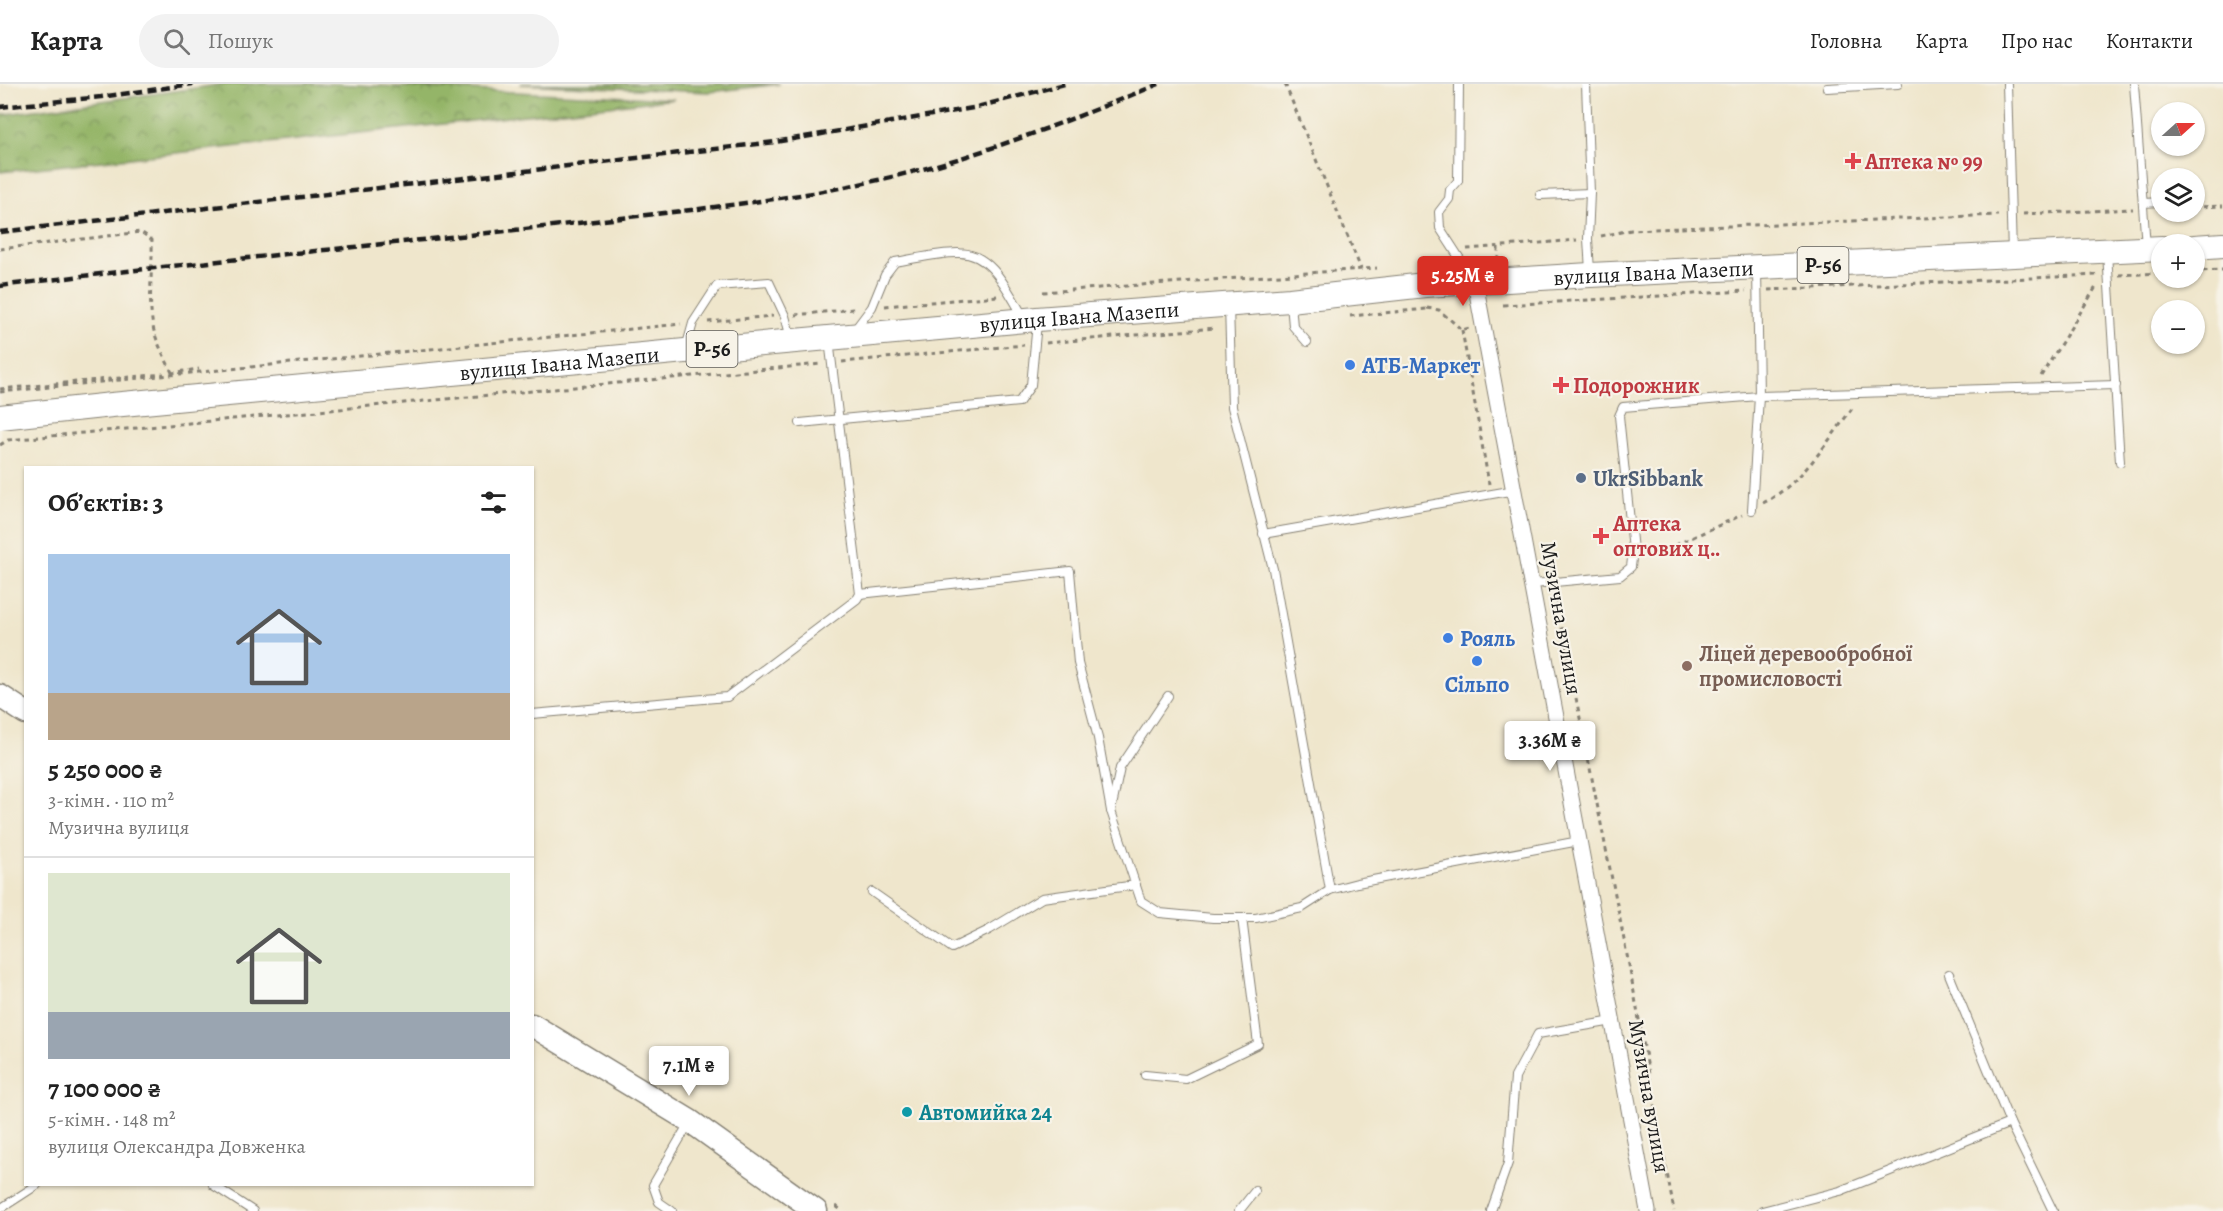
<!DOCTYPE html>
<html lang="uk">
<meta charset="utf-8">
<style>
:root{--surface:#fff;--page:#f2f2f2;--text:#222;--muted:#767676;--line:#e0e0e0;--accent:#d93025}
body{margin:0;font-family:Alegreya,serif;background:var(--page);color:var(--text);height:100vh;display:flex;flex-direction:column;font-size:22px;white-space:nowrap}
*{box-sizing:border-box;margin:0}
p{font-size:20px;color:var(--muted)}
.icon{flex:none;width:33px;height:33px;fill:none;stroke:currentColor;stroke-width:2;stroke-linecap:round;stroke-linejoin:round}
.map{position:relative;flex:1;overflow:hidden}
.drawer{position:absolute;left:24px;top:382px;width:510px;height:720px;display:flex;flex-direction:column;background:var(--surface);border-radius:0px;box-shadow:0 2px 4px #0004}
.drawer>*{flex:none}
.needle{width:39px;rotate:69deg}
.tools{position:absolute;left:2151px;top:18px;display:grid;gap:12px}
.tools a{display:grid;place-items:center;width:54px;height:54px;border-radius:50%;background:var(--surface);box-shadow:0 2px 4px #0004;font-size:30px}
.price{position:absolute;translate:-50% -51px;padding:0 14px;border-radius:6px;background:#fff;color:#222;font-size:20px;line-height:39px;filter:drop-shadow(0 2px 3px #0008)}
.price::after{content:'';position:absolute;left:50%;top:36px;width:18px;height:14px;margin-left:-9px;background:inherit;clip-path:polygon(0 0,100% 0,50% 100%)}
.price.active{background:var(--accent);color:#fff}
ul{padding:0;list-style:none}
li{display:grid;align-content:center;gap:12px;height:318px;padding:0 24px}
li+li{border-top:2px solid var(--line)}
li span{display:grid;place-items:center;height:186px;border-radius:0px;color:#555}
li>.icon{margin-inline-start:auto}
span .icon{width:108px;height:108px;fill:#fffc;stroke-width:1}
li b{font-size:26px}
h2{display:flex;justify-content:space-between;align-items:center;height:72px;padding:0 24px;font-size:26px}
header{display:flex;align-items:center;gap:36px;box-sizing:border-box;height:84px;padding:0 30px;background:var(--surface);border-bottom:2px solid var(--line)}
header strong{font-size:28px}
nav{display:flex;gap:33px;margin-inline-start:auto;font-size:21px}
.search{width:420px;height:54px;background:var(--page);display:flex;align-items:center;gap:15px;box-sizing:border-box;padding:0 21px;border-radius:33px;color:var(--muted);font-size:22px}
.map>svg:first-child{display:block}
.forest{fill:url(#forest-crowns);stroke:#586842;stroke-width:1.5}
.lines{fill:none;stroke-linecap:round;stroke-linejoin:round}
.lane-casing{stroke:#868174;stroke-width:10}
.street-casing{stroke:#868174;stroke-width:17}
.secondary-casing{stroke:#868174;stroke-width:25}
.primary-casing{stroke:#868174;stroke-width:26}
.path{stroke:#868174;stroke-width:3;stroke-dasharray:4.5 4.5;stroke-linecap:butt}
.lane{stroke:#fff;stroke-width:8}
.street{stroke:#fff;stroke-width:15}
.secondary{stroke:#fff;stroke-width:22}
.primary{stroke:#fff;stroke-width:24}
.rail{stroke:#1c1c1c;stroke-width:4.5;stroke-dasharray:9 4.5;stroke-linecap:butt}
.health-dot{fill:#e0444e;stroke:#f7f3e8;stroke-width:2}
.shop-dot{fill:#3f7fe0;stroke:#f7f3e8;stroke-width:2}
.service-dot{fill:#5c6f8a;stroke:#f7f3e8;stroke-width:2}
.education-dot{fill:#8d6e63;stroke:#f7f3e8;stroke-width:2}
.culture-dot{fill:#0f9aa8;stroke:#f7f3e8;stroke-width:2}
.labels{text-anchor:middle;stroke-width:4.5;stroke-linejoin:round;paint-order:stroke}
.shield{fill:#f7f3e8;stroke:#5e5c59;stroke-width:1.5}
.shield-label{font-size:21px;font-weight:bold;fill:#1c1c1c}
.health-label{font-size:22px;font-weight:bold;fill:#be3a42;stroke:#f7f3e8;text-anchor:start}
.street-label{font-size:22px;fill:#1c1c1c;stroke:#f7f3e8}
.shop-label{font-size:22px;font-weight:bold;fill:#366cbe;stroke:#f7f3e8;text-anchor:start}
.service-label{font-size:22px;font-weight:bold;fill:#4e5e75;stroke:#f7f3e8;text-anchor:start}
.education-label{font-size:22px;font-weight:bold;fill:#785e54;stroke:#f7f3e8;text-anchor:start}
.culture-label{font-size:22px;font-weight:bold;fill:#0d838f;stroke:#f7f3e8;text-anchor:start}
</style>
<header>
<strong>Карта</strong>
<div class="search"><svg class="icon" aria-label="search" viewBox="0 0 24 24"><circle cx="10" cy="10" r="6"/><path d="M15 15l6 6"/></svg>Пошук</div>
<nav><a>Головна</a><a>Карта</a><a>Про нас</a><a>Контакти</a></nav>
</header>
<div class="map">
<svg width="2223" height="1127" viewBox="0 0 2223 1127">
<defs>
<pattern id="forest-crowns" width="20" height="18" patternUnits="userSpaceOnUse" patternTransform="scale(1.5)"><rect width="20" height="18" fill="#94b568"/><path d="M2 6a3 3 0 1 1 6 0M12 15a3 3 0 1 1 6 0" fill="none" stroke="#789255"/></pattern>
</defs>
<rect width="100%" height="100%" fill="#f7f3e8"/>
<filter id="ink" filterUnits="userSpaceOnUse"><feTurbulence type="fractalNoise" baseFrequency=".0167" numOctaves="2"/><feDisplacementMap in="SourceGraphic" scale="12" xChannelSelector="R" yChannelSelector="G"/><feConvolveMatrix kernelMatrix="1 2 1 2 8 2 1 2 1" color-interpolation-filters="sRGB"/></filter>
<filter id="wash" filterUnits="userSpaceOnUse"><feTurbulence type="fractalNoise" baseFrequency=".008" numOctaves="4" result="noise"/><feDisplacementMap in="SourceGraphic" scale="24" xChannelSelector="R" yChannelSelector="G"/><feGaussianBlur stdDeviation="1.35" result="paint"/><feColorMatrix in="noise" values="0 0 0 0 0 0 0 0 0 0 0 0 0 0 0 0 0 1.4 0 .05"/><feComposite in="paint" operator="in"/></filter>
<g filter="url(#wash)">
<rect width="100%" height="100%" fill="#efe6cc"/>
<g class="forest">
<polygon points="226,0 332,0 674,15 0,88 0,31"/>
<polygon points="520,0 780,0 709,8"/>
</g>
</g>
<g filter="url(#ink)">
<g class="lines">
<g class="lane-casing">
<g id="lane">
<polyline points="1459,0 1458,97 1450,106 1449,115 1439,128 1440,144 1473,195"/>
<polyline points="1586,0 1590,109 1588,155 1590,187"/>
<polyline points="2007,0 2012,169"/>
<polyline points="2134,0 2146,163"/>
<polyline points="1827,4 1898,0"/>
<polyline points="1540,111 1590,109"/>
<polyline points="2143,119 2162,118"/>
<polyline points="2107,169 2120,378"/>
<polyline points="1291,220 1293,242 1307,258"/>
<polyline points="1229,222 1232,323 1273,485 1330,806"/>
<path d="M854,247L872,223L885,191L895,178C914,175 942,168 960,169C993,170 1008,208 1023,232"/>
<polyline points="829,256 860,510 1070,487 1078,579 1098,654 1111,727"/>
<polyline points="686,264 693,239 717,202 769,198 785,232 791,254"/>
<polyline points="800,339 1019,318 1031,301 1037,239"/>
<polyline points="1752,426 1759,312 1757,185"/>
<polyline points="1263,450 1515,406"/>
<polyline points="1533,500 1620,492 1631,483 1633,466 1619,332 1623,323 1759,312 2116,301"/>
<polyline points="1168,612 1120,684 1111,727 1141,817 1160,829 1213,834 1256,834 1302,824 1330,806 1357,799 1579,757"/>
<polyline points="532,630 727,613 857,515 860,510"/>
<polyline points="872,808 952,864 989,846 1042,814 1136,801"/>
<polyline points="1949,890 2010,1039 2053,1127"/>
<polyline points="1145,991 1186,995 1258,960 1242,834"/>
<polyline points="213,1101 253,1127"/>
<polyline points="0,1125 37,1101"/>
<polyline points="672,1127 659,1118 653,1101 689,1039"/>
<polyline points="1239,1127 1255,1107"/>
<polyline points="1491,1127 1508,1079 1515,993 1538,950 1613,937"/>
<polyline points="1762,1127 1840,1107 2010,1039"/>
</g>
</g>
<g class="street-casing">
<polyline id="street" points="1475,198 1648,1127"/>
</g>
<g class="secondary-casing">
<g id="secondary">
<polyline points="0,612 26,629"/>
<polyline points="532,941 690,1037 816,1127"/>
</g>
</g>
<g class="primary-casing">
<g id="primary">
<polyline points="2194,163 2223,161"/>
<path id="s1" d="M0,333L112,321L685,267L1037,235L1290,216L1425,201L1590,191L2162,164"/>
</g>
</g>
<g class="path">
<polyline points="1285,0 1361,185"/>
<polyline points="2194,123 2223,122"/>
<polyline points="2023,130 2133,125"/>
<polyline points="1601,152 1631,146 1998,131"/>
<polyline points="1498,163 1498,178"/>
<path d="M0,165L141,148L152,156C153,186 147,218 154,247C158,262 167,277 173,291"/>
<polyline points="1467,165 1577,156"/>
<polyline points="2194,187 2223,186"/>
<polyline points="2119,191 2162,189"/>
<polyline points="1768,206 2097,191"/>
<polyline points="1043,208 1377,184"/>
<polyline points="1503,221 1746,207"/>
<polyline points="885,222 998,212"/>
<polyline points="1427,224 1439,226 1462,246 1469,244"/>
<polyline points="795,231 854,225"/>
<polyline points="1350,232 1427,225"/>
<polyline points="708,238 773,232"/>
<polyline points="1462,246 1489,400"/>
<polyline points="1046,259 1215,244"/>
<polyline points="842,278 1024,261"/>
<polyline points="171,289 199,285"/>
<polyline points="2041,292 2096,203"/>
<polyline points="0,305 164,290"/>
<polyline points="0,308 681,240"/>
<polyline points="0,361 8,356 821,280"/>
<path d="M1763,419C1803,399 1828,356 1854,322"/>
<polyline points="1651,472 1742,431"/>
<polyline points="1555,508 1629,881 1674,1127"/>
<polyline points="836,1122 842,1127"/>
</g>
<use href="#lane" class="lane"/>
<use href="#street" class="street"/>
<use href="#secondary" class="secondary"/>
<use href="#primary" class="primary"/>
<g class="rail">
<polyline points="0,23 101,13 193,0"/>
<polyline points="0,148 775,58 973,24 1065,0"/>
<path d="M0,202C192,178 386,161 578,139C678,127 780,118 878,96C975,75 1067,37 1159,0"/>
</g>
</g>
</g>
<g class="health-dot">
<path d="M1850 68h6v6h6v6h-6v6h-6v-6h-6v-6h6z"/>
<path d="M1558 292h6v6h6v6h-6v6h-6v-6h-6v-6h6z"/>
<path d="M1598 443h6v6h6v6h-6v6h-6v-6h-6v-6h6z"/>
</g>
<g class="shop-dot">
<circle cx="1350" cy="281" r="6"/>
<circle cx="1448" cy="554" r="6"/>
<circle cx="1477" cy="577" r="6"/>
</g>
<circle class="service-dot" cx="1581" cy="394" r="6"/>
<circle class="education-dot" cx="1687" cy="582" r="6"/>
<circle class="culture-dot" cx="907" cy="1028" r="6"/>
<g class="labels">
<g class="shield">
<rect x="1797.5" y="163" width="51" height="36" rx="4.5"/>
<rect x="686.5" y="247" width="51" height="36" rx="4.5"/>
</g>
<g class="shield-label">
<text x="1823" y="188">Р-56</text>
<text x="712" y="272">Р-56</text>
</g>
<g class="health-label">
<text x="1865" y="85">Аптека № 99</text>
<text x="1573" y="309">Подорожник</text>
<text x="1613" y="447">Аптека<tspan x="1613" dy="25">оптових ц‥</tspan></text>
</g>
<g class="street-label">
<text dy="8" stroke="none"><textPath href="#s1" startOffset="1660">вулиця Івана Мазепи</textPath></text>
<text dy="8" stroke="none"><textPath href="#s1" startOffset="1084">вулиця Івана Мазепи</textPath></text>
<text dy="8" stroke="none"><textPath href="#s1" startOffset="562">вулиця Івана Мазепи</textPath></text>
<text transform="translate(1562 534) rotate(80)" y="8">Музична вулиця</text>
<text transform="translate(1650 1012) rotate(80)" y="8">Музична вулиця</text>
</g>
<g class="shop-label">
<text x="1362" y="289">АТБ-Маркет</text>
<text x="1460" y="562">Рояль</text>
<text x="1477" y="608" text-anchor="middle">Сільпо</text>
</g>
<g class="service-label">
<text x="1593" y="402">UkrSibbank</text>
</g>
<g class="education-label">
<text x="1699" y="577">Ліцей деревообробної<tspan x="1699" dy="25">промисловості</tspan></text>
</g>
<g class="culture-label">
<text x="919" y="1036">Автомийка 24</text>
</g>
</g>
</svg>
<div class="tools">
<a><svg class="needle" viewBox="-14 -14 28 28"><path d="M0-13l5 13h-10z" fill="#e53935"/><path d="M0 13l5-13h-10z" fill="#767676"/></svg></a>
<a><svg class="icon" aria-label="layers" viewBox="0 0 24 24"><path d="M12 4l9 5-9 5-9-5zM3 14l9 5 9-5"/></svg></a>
<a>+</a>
<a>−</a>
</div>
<b class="price active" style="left:1463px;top:223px">5.25M ₴</b>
<b class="price" style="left:1550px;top:688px">3.36M ₴</b>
<b class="price" style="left:689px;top:1013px">7.1M ₴</b>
<section class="drawer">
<h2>Об’єктів: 3<svg class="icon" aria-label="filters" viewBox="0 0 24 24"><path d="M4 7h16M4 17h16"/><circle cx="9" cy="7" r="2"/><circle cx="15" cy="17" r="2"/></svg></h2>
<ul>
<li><span style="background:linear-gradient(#a9c7e8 75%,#b9a48a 0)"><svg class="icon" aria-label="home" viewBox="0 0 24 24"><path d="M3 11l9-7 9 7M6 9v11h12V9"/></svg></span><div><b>5 250 000 ₴</b><p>3-кімн. · 110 m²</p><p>Музична вулиця</p></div></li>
<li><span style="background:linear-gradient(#dfe7d0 75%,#9aa5b1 0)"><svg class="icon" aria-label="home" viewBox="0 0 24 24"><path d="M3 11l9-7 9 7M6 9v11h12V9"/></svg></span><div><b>7 100 000 ₴</b><p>5-кімн. · 148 m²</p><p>вулиця Олександра Довженка</p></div></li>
</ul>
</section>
</div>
